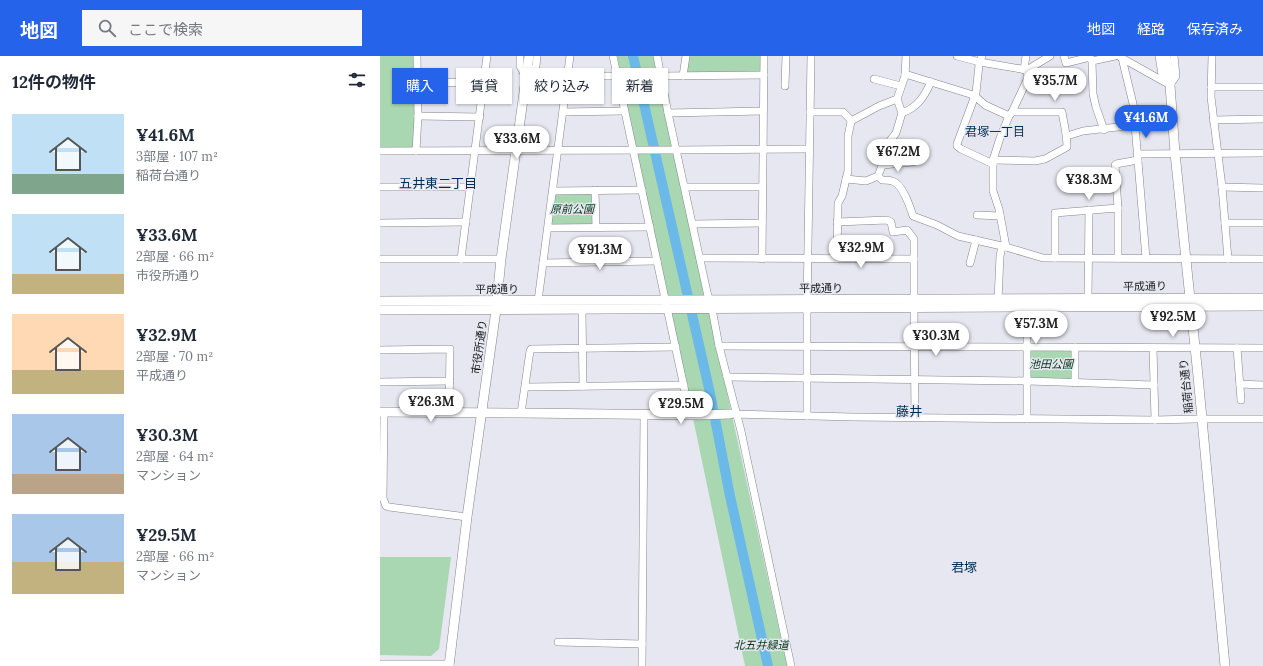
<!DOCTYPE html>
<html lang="ja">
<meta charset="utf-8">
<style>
:root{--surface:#fff;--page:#f6f6f7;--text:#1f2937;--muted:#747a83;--accent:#2563eb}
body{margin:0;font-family:Lora,"Noto Sans JP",serif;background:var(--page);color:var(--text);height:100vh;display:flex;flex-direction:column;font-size:15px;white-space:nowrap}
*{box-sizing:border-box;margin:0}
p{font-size:13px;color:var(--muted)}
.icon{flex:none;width:22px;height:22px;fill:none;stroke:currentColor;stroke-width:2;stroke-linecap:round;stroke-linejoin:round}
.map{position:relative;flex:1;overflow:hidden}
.side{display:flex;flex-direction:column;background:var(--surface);width:380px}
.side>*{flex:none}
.hud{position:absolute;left:12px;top:12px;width:380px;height:36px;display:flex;gap:8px}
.price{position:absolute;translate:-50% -34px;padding:0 9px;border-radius:14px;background:#fff;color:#222;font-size:13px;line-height:26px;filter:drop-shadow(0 1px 2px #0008)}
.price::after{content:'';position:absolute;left:50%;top:24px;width:12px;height:9px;margin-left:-6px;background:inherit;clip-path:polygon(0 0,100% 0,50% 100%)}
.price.selected{background:var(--accent);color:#fff}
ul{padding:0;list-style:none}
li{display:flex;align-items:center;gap:12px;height:100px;padding:0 12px}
li span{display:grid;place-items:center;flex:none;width:112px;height:80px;border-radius:0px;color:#555}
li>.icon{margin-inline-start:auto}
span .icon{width:48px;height:48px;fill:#fffc;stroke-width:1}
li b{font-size:17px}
h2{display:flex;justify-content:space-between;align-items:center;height:48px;padding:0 12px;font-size:17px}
.pill{padding:0 14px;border-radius:0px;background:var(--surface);box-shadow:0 1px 3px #0004;font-size:14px;line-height:36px}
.pill.selected{background:var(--accent);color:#fff}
header{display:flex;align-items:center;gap:24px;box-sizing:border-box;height:56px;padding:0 20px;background:var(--accent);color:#fff}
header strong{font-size:19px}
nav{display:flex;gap:22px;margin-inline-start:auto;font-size:14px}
.search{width:280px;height:36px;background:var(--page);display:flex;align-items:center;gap:10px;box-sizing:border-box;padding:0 14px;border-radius:0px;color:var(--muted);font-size:15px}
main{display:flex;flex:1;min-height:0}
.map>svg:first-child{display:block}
.green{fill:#a9d7b1}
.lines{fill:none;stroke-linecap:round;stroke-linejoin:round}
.river{stroke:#6ab9e8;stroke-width:10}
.street-casing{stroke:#84848d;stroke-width:8}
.secondary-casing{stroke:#84848d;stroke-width:10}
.street{stroke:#fff;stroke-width:7}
.secondary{stroke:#fff;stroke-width:9}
.labels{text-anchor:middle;stroke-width:3;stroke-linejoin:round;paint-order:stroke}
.park-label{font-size:11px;font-style:italic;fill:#033715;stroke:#e7e7f1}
.street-label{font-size:11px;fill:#1a1a1d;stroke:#e7e7f1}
.neighbourhood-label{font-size:12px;fill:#002e51;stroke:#e7e7f1}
.quarter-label{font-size:13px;fill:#002e51;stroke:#e7e7f1}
</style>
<header>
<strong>地図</strong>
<div class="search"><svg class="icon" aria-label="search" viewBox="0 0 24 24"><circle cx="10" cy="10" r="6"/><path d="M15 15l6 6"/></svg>ここで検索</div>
<nav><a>地図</a><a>経路</a><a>保存済み</a></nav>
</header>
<main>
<section class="side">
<h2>12件の物件<svg class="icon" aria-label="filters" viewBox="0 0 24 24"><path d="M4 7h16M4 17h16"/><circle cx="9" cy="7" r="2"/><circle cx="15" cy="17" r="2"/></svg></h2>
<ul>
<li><span style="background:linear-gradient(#bfe0f5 75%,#7fa58c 0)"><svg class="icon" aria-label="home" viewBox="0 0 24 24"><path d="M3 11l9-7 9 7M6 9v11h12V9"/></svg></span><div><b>¥41.6M</b><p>3部屋 · 107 m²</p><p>稲荷台通り</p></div></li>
<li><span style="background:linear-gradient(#bfe0f5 75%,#c2b280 0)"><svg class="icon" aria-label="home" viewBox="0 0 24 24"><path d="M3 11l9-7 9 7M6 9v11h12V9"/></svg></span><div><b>¥33.6M</b><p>2部屋 · 66 m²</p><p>市役所通り</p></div></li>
<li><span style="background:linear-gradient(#ffd9b3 70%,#c2b280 0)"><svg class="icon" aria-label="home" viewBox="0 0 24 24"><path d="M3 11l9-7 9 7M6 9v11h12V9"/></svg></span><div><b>¥32.9M</b><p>2部屋 · 70 m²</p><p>平成通り</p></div></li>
<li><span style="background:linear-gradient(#a9c7e8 75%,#b9a48a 0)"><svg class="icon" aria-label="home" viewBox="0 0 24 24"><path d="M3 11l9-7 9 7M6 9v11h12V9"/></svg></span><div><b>¥30.3M</b><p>2部屋 · 64 m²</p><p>マンション</p></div></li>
<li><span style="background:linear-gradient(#a9c7e8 60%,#c2b280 0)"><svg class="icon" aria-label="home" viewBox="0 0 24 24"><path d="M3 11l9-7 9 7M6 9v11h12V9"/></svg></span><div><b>¥29.5M</b><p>2部屋 · 66 m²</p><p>マンション</p></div></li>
</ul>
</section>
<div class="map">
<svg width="883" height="610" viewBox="0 0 883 610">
<rect width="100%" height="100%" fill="#e7e7f1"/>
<g class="green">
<polygon points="0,0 35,0 35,89 32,91 0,92"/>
<polygon points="237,0 273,0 407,610 365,610"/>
<polygon points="306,0 384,0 384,19 303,20"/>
<polygon points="215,134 216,171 168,172 173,135"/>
<polygon points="646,291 695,291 695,327 647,325"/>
<polygon points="0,501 71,501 59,593 51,600 0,599"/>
</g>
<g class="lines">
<polyline class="river" points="253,0 330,337 350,440 388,610"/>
<g class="street-casing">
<g id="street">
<polyline points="140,0 140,10 147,24 156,10 157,0"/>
<polyline points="233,0 310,359"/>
<polyline points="277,0 288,57 329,245"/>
<path d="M526,0L525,20L517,43L522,57L516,77L506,90L503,107L498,120L502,124C505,124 509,124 512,125C523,128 530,151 533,160L557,169L578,180L626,191L663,202L883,203"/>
<polyline points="577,0 600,6 647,14 670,0"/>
<polyline points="602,0 599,9 596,37 577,88 577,90 581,93 613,108"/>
<polyline points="684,0 686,7 710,1 712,5"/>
<polyline points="779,0 782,19 787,25"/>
<polyline points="832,0 831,41 842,131 848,203"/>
<polyline points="740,1 790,29"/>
<polyline points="742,2 755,56 755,69 766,202"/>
<polyline points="644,14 646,0"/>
<polyline points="525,18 590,38 595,40 605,49 629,60"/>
<polyline points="188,20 237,20"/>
<polyline points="281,20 384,19"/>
<polyline points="303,20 306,0"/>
<polyline points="494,23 521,30"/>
<polyline points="36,27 104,26"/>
<polyline points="790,29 796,20 794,0"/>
<polyline points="405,30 406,0"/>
<polyline points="831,31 883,31"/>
<polyline points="183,56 244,55"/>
<polyline points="430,56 463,56 470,63 471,66 468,80 468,115 462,140 458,147 457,203"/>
<polyline points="288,57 383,55"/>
<path d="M522,57C538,51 544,41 551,26"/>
<polyline points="38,60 100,61"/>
<polyline points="833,64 883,63"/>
<polyline points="471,65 499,50 517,43"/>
<polyline points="724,74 716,51 713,38 712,5 735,0"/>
<polyline points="687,80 703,75 755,69"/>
<polyline points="0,95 296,94 429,93"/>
<polyline points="36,95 38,60 37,0"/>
<polyline points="758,98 883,97"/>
<path d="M613,104L655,105L665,103L687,91C687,79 684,68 682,56H632"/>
<polyline points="503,109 533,106"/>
<polyline points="466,123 486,125 498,120"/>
<polyline points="0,131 91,131"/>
<polyline points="305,131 382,131"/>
<polyline points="842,131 883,132"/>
<polyline points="215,134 216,171"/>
<polyline points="173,135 262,134"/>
<polyline points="738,152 735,109 736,108 758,104"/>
<polyline points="597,159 620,160"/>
<polyline points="457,166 507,164 511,166 513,176 527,174 534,183 534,244"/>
<polyline points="0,167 86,166"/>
<polyline points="845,167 883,167"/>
<polyline points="313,168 382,167"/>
<polyline points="168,172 270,171"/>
<polyline points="626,191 619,153 613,135 613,104 620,82 629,60 632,56 648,22 647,14"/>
<polyline points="320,202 534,203"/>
<polyline points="675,202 675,157 738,152 738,202"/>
<polyline points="0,203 121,203"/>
<polyline points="81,203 107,0"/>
<polyline points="382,203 384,0"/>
<polyline points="163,207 277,205"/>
<polyline points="590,207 596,184"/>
<polyline points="708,243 709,154"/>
<polyline points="618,244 620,200 622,190"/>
<polyline points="158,245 190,0"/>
<polyline points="534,252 535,361"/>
<polyline points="647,252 647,363"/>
<polyline points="332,253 339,290 361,375 411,610"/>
<polyline points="202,254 203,330"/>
<polyline points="339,290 883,292"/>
<polyline points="695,291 695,327"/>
<polyline points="773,292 775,364"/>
<polyline points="857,292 861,344"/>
<polyline points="0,294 70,293 69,357"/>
<polyline points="347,321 647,325 774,329"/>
<polyline points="0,326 70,325"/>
<polyline points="860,328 883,329"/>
<polyline points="146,331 304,329"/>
<polyline points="4,356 3,442 6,450 9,451 87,461"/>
<polyline points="141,357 150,295 151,293 296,291"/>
<polyline points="350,358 473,361 775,364 815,363 883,363"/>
<polyline points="427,360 427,253 431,0"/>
<polyline points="178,586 262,588"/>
<polyline points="262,610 264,359"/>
</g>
</g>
<g class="secondary-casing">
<g id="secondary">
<polyline points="786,0 790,29 795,97 818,320 845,610"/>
<polyline points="0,245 883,242"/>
<polyline points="0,254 883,250"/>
<polyline points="0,356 141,357 318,359 350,358"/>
<polyline points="0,609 69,609"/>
<polyline points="69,610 87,461 116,254 121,203 149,0"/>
</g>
</g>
<use href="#street" class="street"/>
<use href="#secondary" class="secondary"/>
</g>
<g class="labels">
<g class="park-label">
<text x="192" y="157">原前公園</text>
<text x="671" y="312">池田公園</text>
<text x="381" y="593">北五井緑道</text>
</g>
<g class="street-label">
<text transform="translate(765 230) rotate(-1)" y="4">平成通り</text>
<text x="441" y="236">平成通り</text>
<text x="117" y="237">平成通り</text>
<text transform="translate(99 291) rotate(-82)" y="4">市役所通り</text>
<text transform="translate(806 330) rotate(-96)" y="4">稲荷台通り</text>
</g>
<g class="neighbourhood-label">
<text x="615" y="80">君塚一丁目</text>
</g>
<g class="quarter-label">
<text x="58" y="132">五井東二丁目</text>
<text x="529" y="360">藤井</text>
<text x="584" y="516">君塚</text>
</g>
</g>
</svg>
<b class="price" style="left:675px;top:46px">¥35.7M</b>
<b class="price selected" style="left:766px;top:83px">¥41.6M</b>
<b class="price" style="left:137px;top:104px">¥33.6M</b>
<b class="price" style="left:518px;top:117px">¥67.2M</b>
<b class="price" style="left:709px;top:145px">¥38.3M</b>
<b class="price" style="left:481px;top:213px">¥32.9M</b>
<b class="price" style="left:220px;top:215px">¥91.3M</b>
<b class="price" style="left:793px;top:282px">¥92.5M</b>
<b class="price" style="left:656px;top:289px">¥57.3M</b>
<b class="price" style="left:556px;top:301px">¥30.3M</b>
<b class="price" style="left:51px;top:367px">¥26.3M</b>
<b class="price" style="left:301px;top:369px">¥29.5M</b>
<div class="hud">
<a class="pill selected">購入</a>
<a class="pill">賃貸</a>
<a class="pill">絞り込み</a>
<a class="pill">新着</a>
</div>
</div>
</main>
